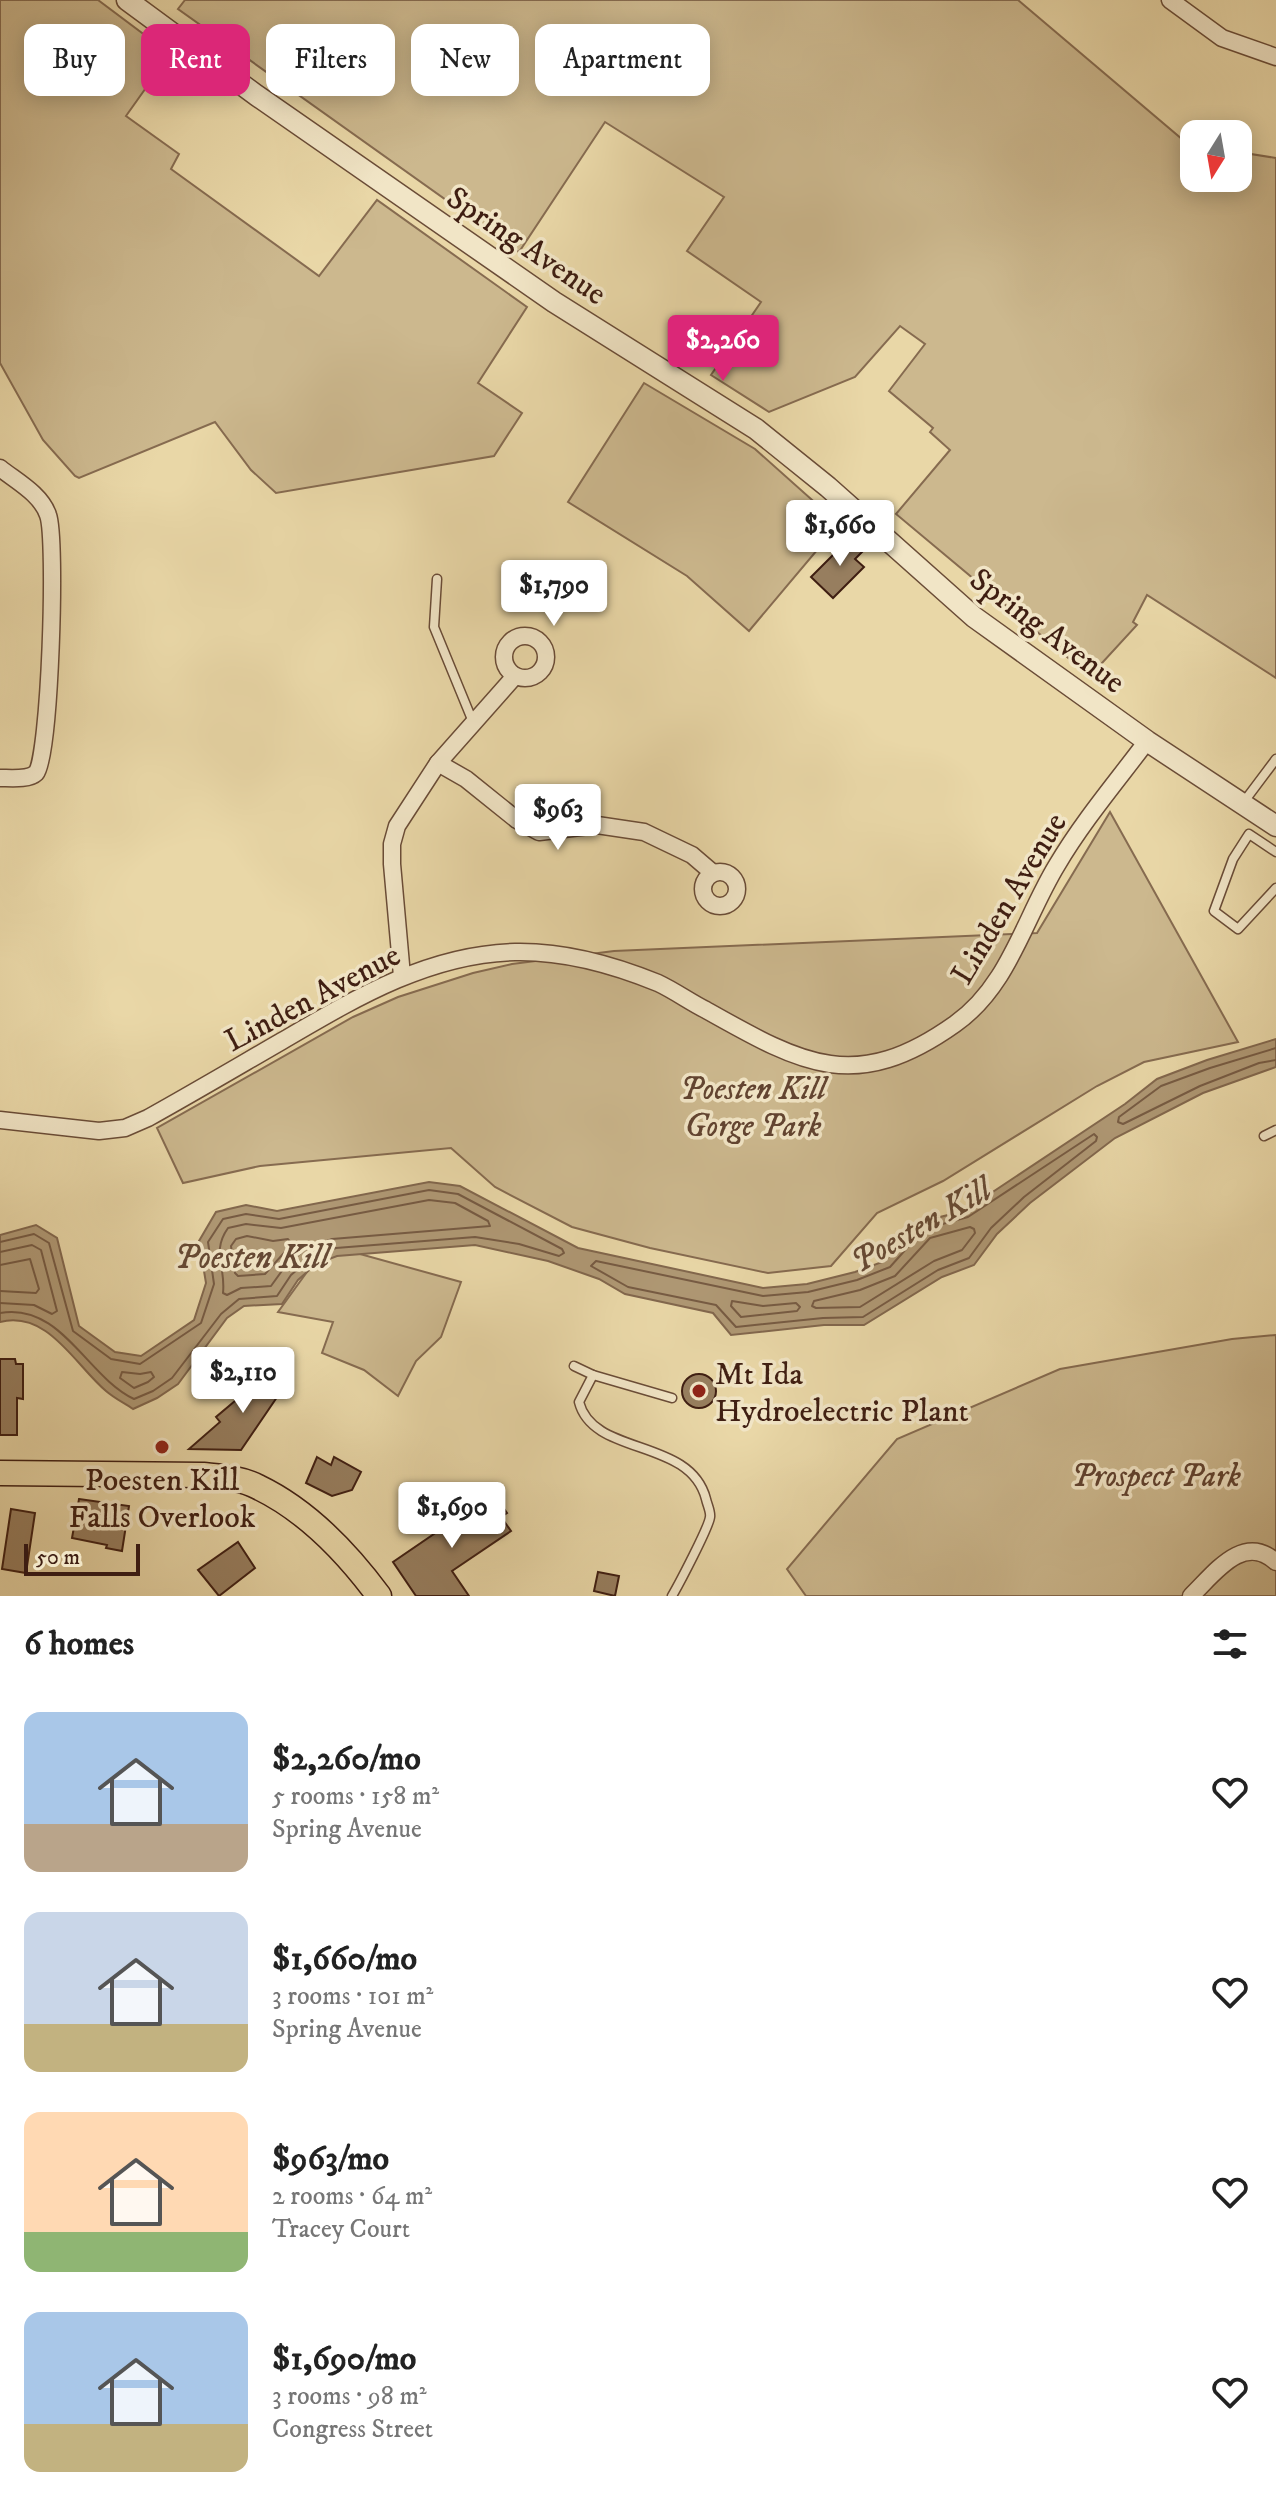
<!DOCTYPE html>
<meta charset="utf-8">
<style>
:root{--surface:#fff;--page:#f2f2f2;--text:#222;--muted:#767676;--accent:#db2777}
body{margin:0;font-family:"IM FELL DW Pica",serif;background:var(--page);color:var(--text);height:100vh;display:flex;flex-direction:column;font-size:30px;white-space:nowrap}
*{box-sizing:border-box;margin:0}
p{font-size:26px;color:var(--muted)}
.icon{flex:none;width:44px;height:44px;fill:none;stroke:currentColor;stroke-width:2;stroke-linecap:round;stroke-linejoin:round}
.map{position:relative;height:1596px;overflow:hidden}
.sheet{display:flex;flex-direction:column;background:var(--surface);flex:1}
.sheet>*{flex:none}
.hud{position:absolute;left:24px;top:24px;width:800px;height:72px;display:flex;gap:16px}
.needle{width:52px;rotate:191deg}
.fabs{position:absolute;left:1180px;top:120px;display:grid;gap:16px}
.fabs a{display:grid;place-items:center;width:72px;height:72px;border-radius:16px;background:var(--surface);box-shadow:0 4px 20px #0003;font-size:40px}
.scale{position:absolute;left:24px;bottom:20px;width:116px;box-sizing:border-box;padding-left:8px;border:4px solid #3f1e12;border-top:0;font-size:22px;line-height:28px;white-space:nowrap;color:#3f1e12;-webkit-text-stroke:6px #f1e5c6;paint-order:stroke}
.price{position:absolute;translate:-50% -68px;padding:0 18px;border-radius:8px;background:#fff;color:#222;font-size:26px;line-height:52px;filter:drop-shadow(0 2px 4px #0008)}
.price::after{content:'';position:absolute;left:50%;top:48px;width:24px;height:18px;margin-left:-12px;background:inherit;clip-path:polygon(0 0,100% 0,50% 100%)}
.price.selected{background:var(--accent);color:#fff}
ul{padding:0;list-style:none}
li{display:flex;align-items:center;gap:24px;height:200px;padding:0 24px}
li span{display:grid;place-items:center;flex:none;width:224px;height:160px;border-radius:16px;color:#555}
li>.icon{margin-inline-start:auto}
span .icon{width:96px;height:96px;fill:#fffc;stroke-width:1}
li b{font-size:34px}
h2{display:flex;justify-content:space-between;align-items:center;height:96px;padding:0 24px;font-size:34px}
.chip{padding:0 28px;border-radius:16px;background:var(--surface);box-shadow:0 4px 20px #0003;font-size:28px;line-height:72px}
.chip.selected{background:var(--accent);color:#fff}
.map>svg:first-child{display:block}
.green{fill:#ccb88e;stroke:#866b50;stroke-width:2}
.water{fill:#af9874;stroke:#82674d;stroke-width:2}
.lines{fill:none;stroke-linecap:round;stroke-linejoin:round}
.shore{stroke:#775b43;stroke-width:2}
.building{fill:#977e5f;stroke:#3f1e12;stroke-width:2}
.service-casing{stroke:#6a4c37;stroke-width:11}
.minor-casing{stroke:#6a4c37;stroke-width:19}
.tertiary-casing{stroke:#6a4c37;stroke-width:23}
.primary-casing{stroke:#3f1e12;stroke-width:27}
.service{stroke:#f1e5c6;stroke-width:8}
.minor{stroke:#f1e5c6;stroke-width:16}
.tertiary{stroke:#f1e5c6;stroke-width:20}
.primary{stroke:#e9d7a7;stroke-width:24}
.poi-dot{fill:#8f2418;stroke:#f1e5c6;stroke-width:3}
.labels{text-anchor:middle;stroke-width:7;stroke-linejoin:round;paint-order:stroke}
.street-label{font-size:32px;fill:#3f1e12;stroke:#f1e5c6}
.park-label{font-size:32px;font-style:italic;fill:#624431;stroke:#f1e5c6}
.poi-label{font-size:32px;fill:#3f1e12;stroke:#f1e5c6;text-anchor:start}
.water-label{font-size:34px;font-style:italic;fill:#664934;stroke:#f1e5c6}
</style>
<div class="map">
<svg width="1276" height="1596" viewBox="0 0 1276 1596">
<rect width="100%" height="100%" fill="#e9d7a7"/>
<filter id="stains"><feTurbulence type="fractalNoise" baseFrequency=".0025" numOctaves="4"/><feColorMatrix values="0 0 0 0 .2 0 0 0 0 .09 0 0 0 0 .02 0 0 0 .5 -.17"/></filter>
<radialGradient id="worn" r=".72"><stop offset=".6" stop-color="#630" stop-opacity="0"/><stop offset="1" stop-color="#630" stop-opacity=".3"/></radialGradient>
<g class="green">
<polygon points="0,0 98,0 170,54 126,116 179,154 171,169 319,276 377,200 527,307 478,383 522,413 494,456 276,493 251,470 215,422 79,478 75,476 43,440 0,363"/>
<polygon points="185,0 1018,0 1189,145 1194,146 1194,178 1238,178 1238,152 1276,158 1276,678 1147,595 1133,622 1137,625 1090,676 896,514 950,450 930,432 933,428 889,391 925,344 900,326 855,377 769,412 711,375 761,302 687,251 724,197 605,122 519,252 178,9"/>
<polygon points="644,383 755,449 839,524 749,631 687,576 568,502"/>
<polygon points="1110,812 1238,1042 1144,1062 1097,1086 943,1181 877,1213 831,1266 768,1273 650,1248 572,1227 495,1187 451,1148 260,1166 183,1183 157,1128 353,1017 398,997 473,973 512,964 614,951 1037,933"/>
<polygon points="325,1247 342,1249 461,1282 441,1337 416,1361 398,1396 364,1370 322,1353 333,1322 278,1312"/>
<polygon points="1276,1335 1276,1596 806,1596 787,1569 897,1439 1060,1369 1232,1339"/>
</g>
<path class="water" d="M1276,1039V1067L1203,1093L1115,1138L1030,1203L997,1234L974,1265L942,1277L864,1325H824L731,1335L713,1313L625,1294L599,1279L548,1261L475,1245L337,1256L316,1264L298,1280L282,1304L244,1306L227,1318L178,1384L157,1398L133,1409C124,1403 114,1398 106,1391C75,1365 48,1310 0,1322V1235L36,1225L57,1238L79,1326L115,1352L141,1356L194,1320L206,1283L199,1241L216,1212L246,1205L277,1211L429,1182L460,1186L578,1248L763,1288L807,1284L855,1272L885,1261L920,1222L964,1211L1125,1104L1157,1079L1207,1060Z"/>
<g class="lines">
<g class="shore">
<polyline points="1276,1048 1210,1068 1161,1086 1119,1117 1118,1122 1123,1124 1200,1086 1259,1063 1276,1060"/>
<polygon points="1094,1134 1097,1137 1096,1141 1024,1197 991,1228 969,1258 938,1270 863,1317 823,1318 736,1327 716,1305 628,1287 591,1266 596,1261 763,1296 808,1292 857,1280 890,1267 924,1229 968,1217"/>
<path d="M429,1200L455,1203L488,1221L490,1226L332,1239L304,1250L284,1268L271,1286L241,1288L227,1295L223,1293C226,1266 211,1252 228,1228L246,1224L281,1228Z"/>
<polygon points="970,1227 974,1229 975,1233 962,1250 934,1261 860,1307 816,1308 812,1306 814,1301 860,1290 895,1276 930,1238"/>
<polygon points="247,1236 273,1241 288,1239 292,1244 265,1274 238,1276 235,1273 231,1246 236,1239"/>
<path d="M0,1242L34,1234L49,1243L73,1331L111,1359L140,1364L201,1323L214,1284L208,1242L223,1219L246,1214L279,1219L429,1190L458,1194L562,1249L564,1253L559,1256L519,1244L475,1237L336,1248L311,1258L291,1275L277,1296L239,1299L221,1314L172,1378L153,1391L134,1399C87,1377 61,1302 0,1313"/>
<polyline points="0,1252 32,1245 41,1250 57,1311 52,1314 34,1305 0,1303"/>
<polyline points="0,1265 30,1259 39,1289 36,1293 0,1291"/>
<polygon points="732,1301 763,1306 796,1303 800,1307 797,1311 741,1317 731,1306"/>
<polygon points="122,1372 140,1374 151,1372 154,1377 148,1382 134,1388 120,1378"/>
</g>
</g>
<g class="building">
<polygon points="852,536 865,549 855,559 864,567 833,598 811,577"/>
<polygon points="0,1359 15,1359 16,1364 23,1364 23,1399 17,1398 17,1435 0,1435"/>
<polygon points="273,1369 288,1381 241,1450 189,1449 220,1422 216,1417"/>
<circle cx="699" cy="1391" r="17"/>
<polygon points="317,1457 331,1465 334,1457 361,1472 352,1490 332,1496 306,1483"/>
<polygon points="495,1496 507,1513 501,1517 511,1531 452,1571 469,1596 416,1596 393,1562 488,1497 490,1500"/>
<polygon points="79,1499 129,1506 122,1551 106,1548 107,1545 72,1538"/>
<polygon points="11,1509 35,1513 26,1573 2,1569"/>
<polygon points="238,1542 255,1568 219,1596 198,1570"/>
<polygon points="598,1572 619,1576 615,1596 594,1591"/>
</g>
<g class="lines">
<g class="service-casing">
<g id="service">
<polyline points="437,579 434,627 473,722"/>
<polyline points="1243,803 1276,759"/>
<polyline points="1276,852 1249,834 1233,859 1214,911 1238,929 1276,888"/>
<polyline points="1264,1136 1276,1130"/>
<polyline points="574,1366 593,1375"/>
<path d="M672,1596C679,1584 709,1527 710,1517C711,1512 707,1504 706,1499C690,1437 593,1457 579,1402L593,1375L672,1398"/>
</g>
</g>
<g class="minor-casing">
<g id="minor">
<polyline points="1170,0 1222,38 1276,57"/>
<path d="M0,468C16,481 41,494 48,515C57,539 50,757 36,773C29,780 10,778 0,778"/>
<circle cx="525" cy="657" r="21"/>
<polyline points="438,763 466,779 517,820 539,832 597,825 644,832 692,855 713,873"/>
<circle cx="720" cy="889" r="17"/>
<polyline points="402,976 392,864 392,844 397,826 438,763 515,676"/>
<path d="M0,1120L99,1131L125,1128L148,1118C193,1093 237,1067 282,1041C354,999 428,954 515,952C562,951 614,965 658,983C675,991 690,1002 706,1010C802,1064 855,1095 955,1024C1009,986 1024,919 1057,865C1083,821 1117,781 1147,741"/>
<path d="M1191,1596C1214,1574 1243,1532 1276,1562"/>
</g>
</g>
<g class="tertiary-casing">
<polyline id="tertiary" points="127,0 256,95 554,302 756,429 828,487 974,617 1147,741 1276,826"/>
</g>
<g class="primary-casing">
<path id="primary" d="M0,1473L203,1475C221,1477 241,1478 258,1487C306,1510 348,1554 379,1596"/>
</g>
<use href="#service" class="service"/>
<use href="#minor" class="minor"/>
<use href="#tertiary" class="tertiary"/>
<use href="#primary" class="primary"/>
</g>
<g class="poi-dot">
<circle cx="699" cy="1391" r="8"/>
<circle cx="162" cy="1447" r="8"/>
</g>
<g class="labels">
<g class="street-label">
<text transform="translate(527 245) rotate(34)" y="11">Spring Avenue</text>
<text transform="translate(1048 630) rotate(37)" y="11">Spring Avenue</text>
<text transform="translate(1008 898) rotate(-59)" y="11">Linden Avenue</text>
<text transform="translate(312 997) rotate(-28)" y="11">Linden Avenue</text>
</g>
<g class="park-label">
<text x="753" y="1099">Poesten Kill<tspan x="753" dy="37">Gorge Park</tspan></text>
<text x="1156" y="1486">Prospect Park</text>
</g>
<g class="poi-label">
<text x="715" y="1384">Mt Ida<tspan x="715" dy="37">Hydroelectric Plant</tspan></text>
<text x="162" y="1490" text-anchor="middle">Poesten Kill<tspan x="162" dy="37">Falls Overlook</tspan></text>
</g>
<g class="water-label">
<text transform="translate(920 1224) rotate(-30)" y="12">Poesten Kill</text>
<text x="252" y="1268">Poesten Kill</text>
</g>
</g>
<rect width="100%" height="100%" filter="url(#stains)"/>
<rect width="100%" height="100%" fill="url(#worn)"/>
</svg>
<div class="fabs">
<a><svg class="needle" viewBox="-14 -14 28 28"><path d="M0-13l5 13h-10z" fill="#e53935"/><path d="M0 13l5-13h-10z" fill="#767676"/></svg></a>
</div>
<div class="scale">50 m</div>
<b class="price selected" style="left:723px;top:383px">$2,260</b>
<b class="price" style="left:840px;top:568px">$1,660</b>
<b class="price" style="left:554px;top:628px">$1,790</b>
<b class="price" style="left:558px;top:852px">$963</b>
<b class="price" style="left:243px;top:1415px">$2,110</b>
<b class="price" style="left:452px;top:1550px">$1,690</b>
<div class="hud">
<a class="chip">Buy</a>
<a class="chip selected">Rent</a>
<a class="chip">Filters</a>
<a class="chip">New</a>
<a class="chip">Apartment</a>
</div>
</div>
<section class="sheet">
<h2>6 homes<svg class="icon" aria-label="filters" viewBox="0 0 24 24"><path d="M4 7h16M4 17h16"/><circle cx="9" cy="7" r="2"/><circle cx="15" cy="17" r="2"/></svg></h2>
<ul>
<li><span style="background:linear-gradient(#a9c7e8 70%,#b9a48a 0)"><svg class="icon" aria-label="home" viewBox="0 0 24 24"><path d="M3 11l9-7 9 7M6 9v11h12V9"/></svg></span><div><b>$2,260/mo</b><p>5 rooms · 158 m²</p><p>Spring Avenue</p></div><svg class="icon" aria-label="heart" viewBox="0 0 24 24"><path d="M12 20l-8-8c-3-5 5-10 8-4 3-6 11-1 8 4z"/></svg></li>
<li><span style="background:linear-gradient(#c9d6e8 70%,#c2b280 0)"><svg class="icon" aria-label="home" viewBox="0 0 24 24"><path d="M3 11l9-7 9 7M6 9v11h12V9"/></svg></span><div><b>$1,660/mo</b><p>3 rooms · 101 m²</p><p>Spring Avenue</p></div><svg class="icon" aria-label="heart" viewBox="0 0 24 24"><path d="M12 20l-8-8c-3-5 5-10 8-4 3-6 11-1 8 4z"/></svg></li>
<li><span style="background:linear-gradient(#ffd9b3 75%,#8fb573 0)"><svg class="icon" aria-label="home" viewBox="0 0 24 24"><path d="M3 11l9-7 9 7M6 9v11h12V9"/></svg></span><div><b>$963/mo</b><p>2 rooms · 64 m²</p><p>Tracey Court</p></div><svg class="icon" aria-label="heart" viewBox="0 0 24 24"><path d="M12 20l-8-8c-3-5 5-10 8-4 3-6 11-1 8 4z"/></svg></li>
<li><span style="background:linear-gradient(#a9c7e8 70%,#c2b280 0)"><svg class="icon" aria-label="home" viewBox="0 0 24 24"><path d="M3 11l9-7 9 7M6 9v11h12V9"/></svg></span><div><b>$1,690/mo</b><p>3 rooms · 98 m²</p><p>Congress Street</p></div><svg class="icon" aria-label="heart" viewBox="0 0 24 24"><path d="M12 20l-8-8c-3-5 5-10 8-4 3-6 11-1 8 4z"/></svg></li>
</ul>
</section>
